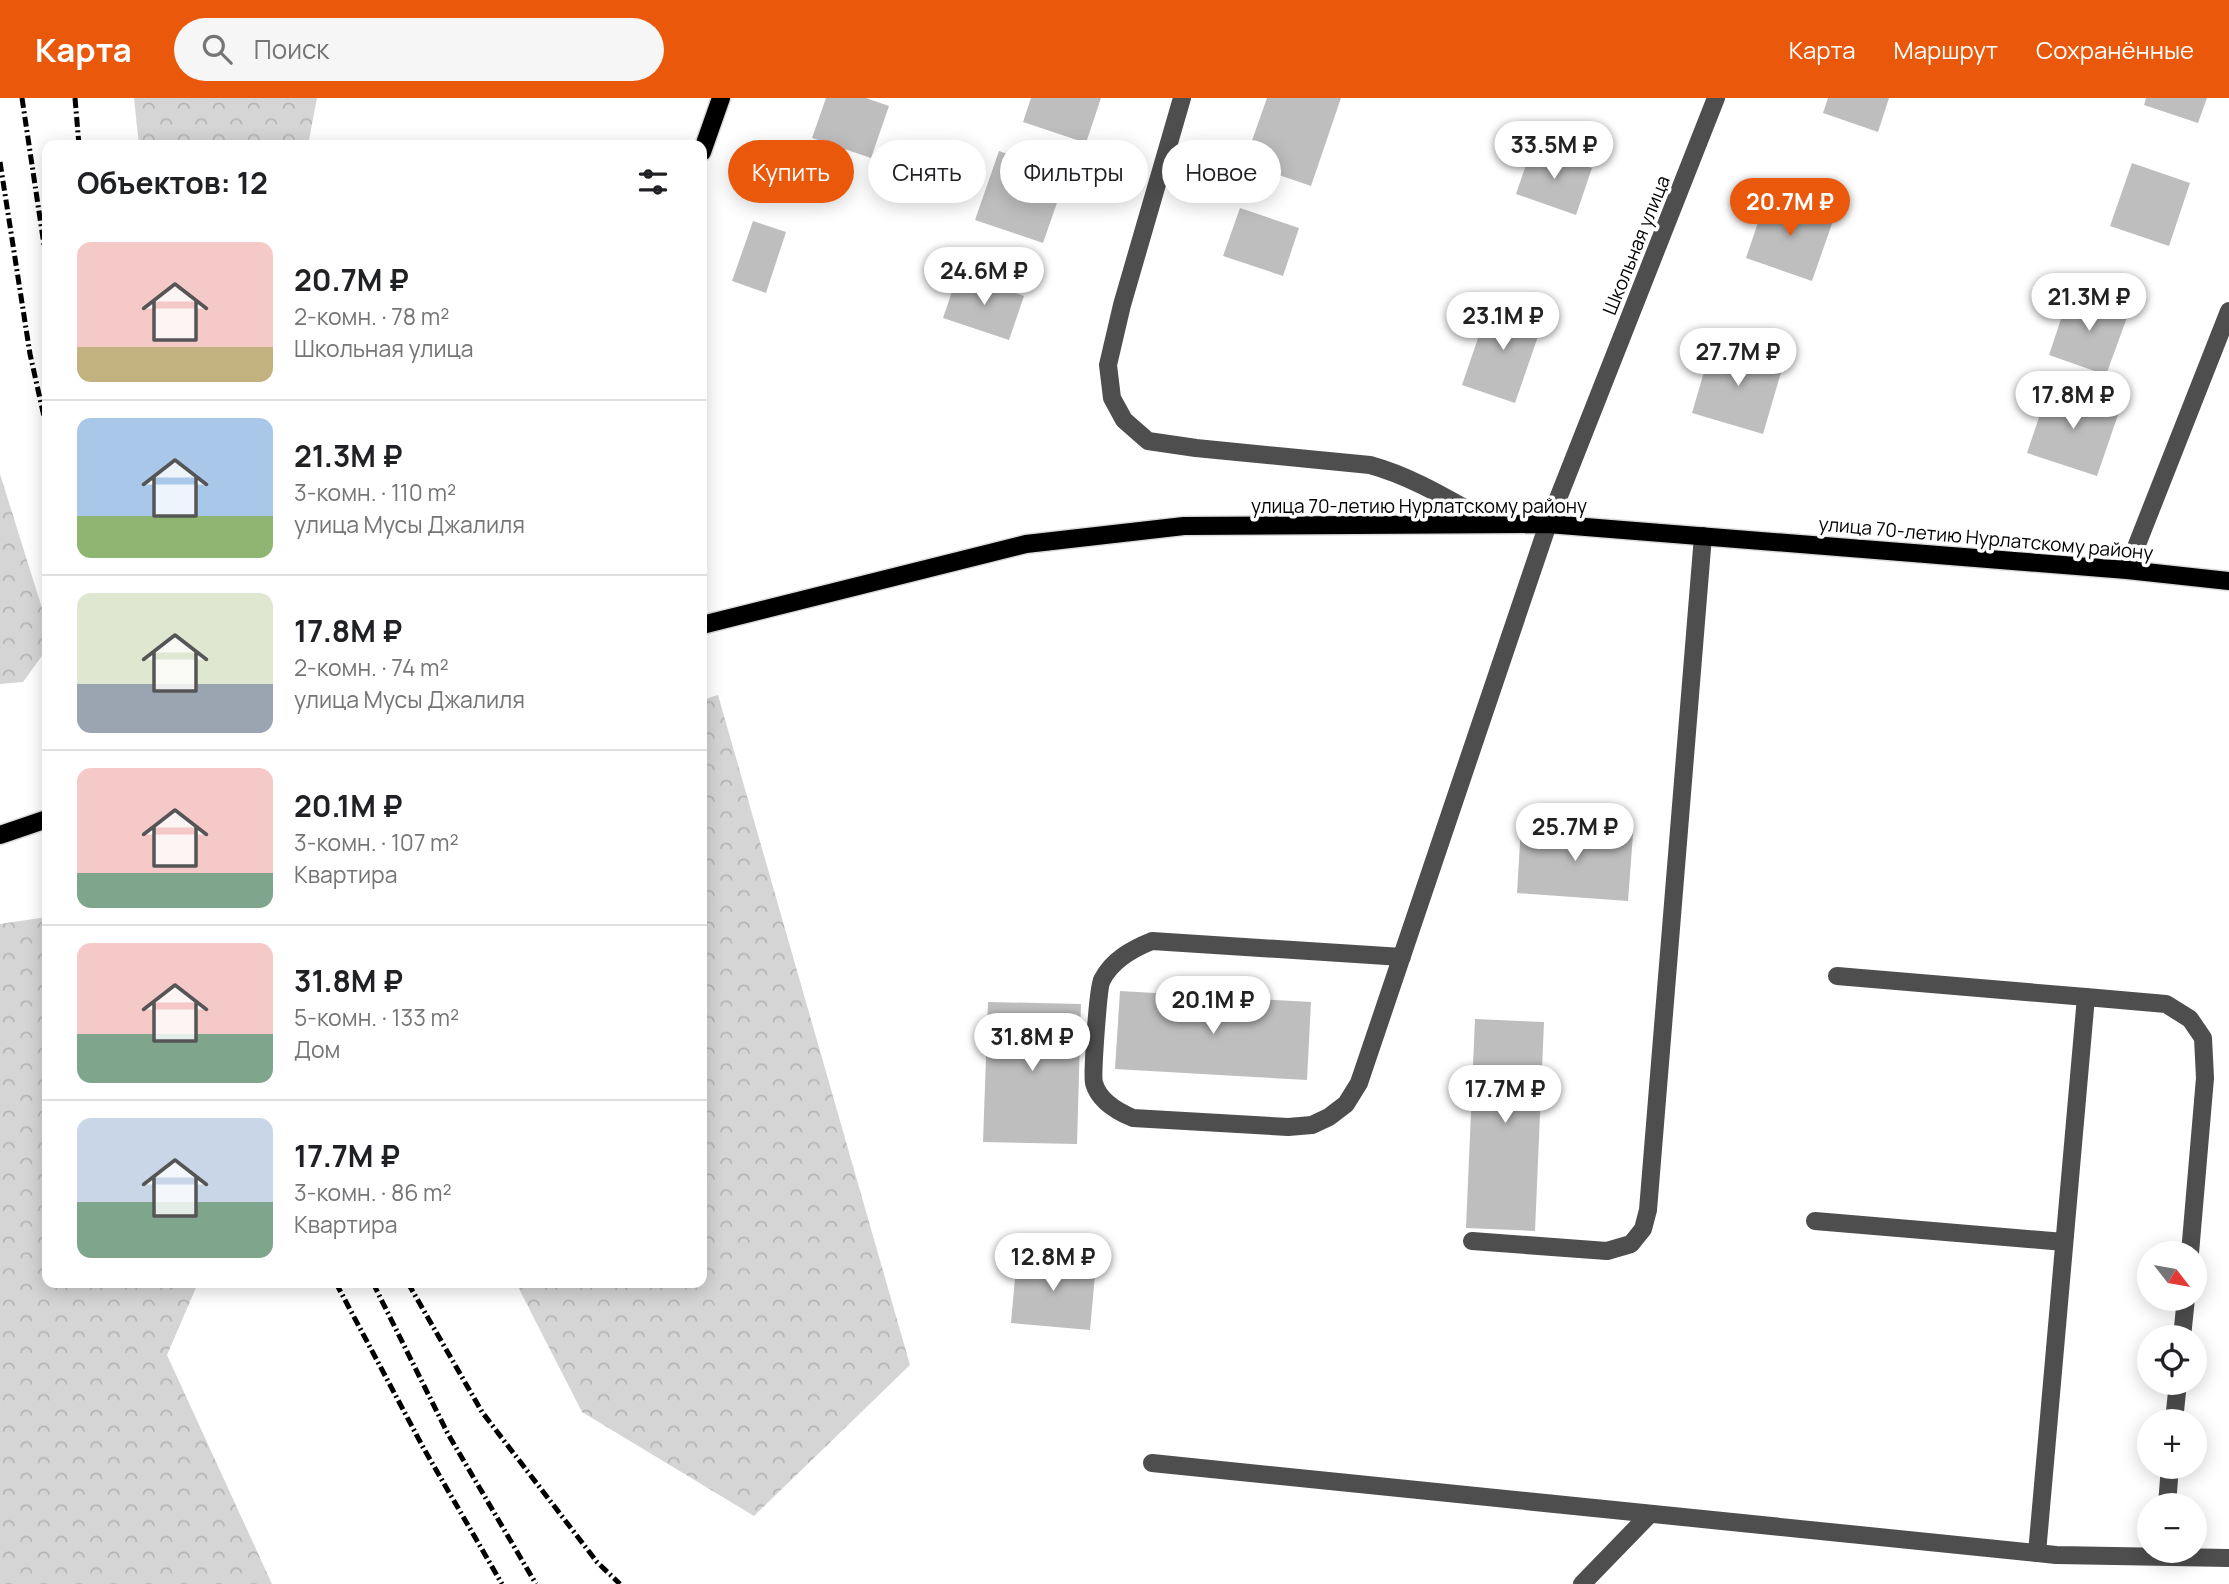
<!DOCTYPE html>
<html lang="ru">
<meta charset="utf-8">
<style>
:root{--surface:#fff;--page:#f6f6f6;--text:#202124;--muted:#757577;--line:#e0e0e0;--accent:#ea580c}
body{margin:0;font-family:Manrope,sans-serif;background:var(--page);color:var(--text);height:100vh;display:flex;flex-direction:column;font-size:26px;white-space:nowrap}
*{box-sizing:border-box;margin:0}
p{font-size:23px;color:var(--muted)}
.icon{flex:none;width:38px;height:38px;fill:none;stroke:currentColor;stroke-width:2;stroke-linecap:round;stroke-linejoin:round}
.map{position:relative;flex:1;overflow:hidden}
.details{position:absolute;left:42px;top:42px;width:665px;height:1148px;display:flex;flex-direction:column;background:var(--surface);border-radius:14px;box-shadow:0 4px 18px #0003}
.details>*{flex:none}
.banner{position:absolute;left:728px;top:42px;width:665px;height:63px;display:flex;gap:14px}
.needle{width:46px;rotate:121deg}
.controls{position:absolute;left:2137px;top:1143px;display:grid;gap:14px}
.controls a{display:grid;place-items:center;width:70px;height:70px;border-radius:50%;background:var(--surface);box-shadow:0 4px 18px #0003;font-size:35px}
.price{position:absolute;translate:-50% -60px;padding:0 16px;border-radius:24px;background:#fff;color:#222;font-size:23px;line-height:46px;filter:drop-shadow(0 2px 4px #0008)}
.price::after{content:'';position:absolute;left:50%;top:42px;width:21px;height:16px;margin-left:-10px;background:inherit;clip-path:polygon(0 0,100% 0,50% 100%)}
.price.current{background:var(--accent);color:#fff}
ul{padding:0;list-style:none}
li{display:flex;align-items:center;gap:21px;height:175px;padding:0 35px}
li+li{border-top:2px solid var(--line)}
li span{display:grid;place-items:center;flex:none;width:196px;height:140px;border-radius:14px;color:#555}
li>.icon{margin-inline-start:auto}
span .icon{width:84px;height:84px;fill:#fffc;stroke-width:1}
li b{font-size:30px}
h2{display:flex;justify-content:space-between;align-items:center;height:84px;padding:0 35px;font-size:30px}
.tag{padding:0 24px;border-radius:32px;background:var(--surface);box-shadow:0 4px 18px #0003;font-size:24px;line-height:63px}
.tag.current{background:var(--accent);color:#fff}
header{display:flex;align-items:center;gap:42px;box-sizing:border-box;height:98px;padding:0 35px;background:var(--accent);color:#fff}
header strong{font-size:33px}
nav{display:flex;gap:38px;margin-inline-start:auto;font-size:24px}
.search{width:490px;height:63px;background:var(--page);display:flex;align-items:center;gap:18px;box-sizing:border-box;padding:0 24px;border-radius:38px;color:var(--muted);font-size:26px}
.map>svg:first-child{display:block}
.forest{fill:url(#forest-crowns)}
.building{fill:#bebebe}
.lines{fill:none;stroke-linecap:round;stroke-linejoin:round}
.major-casing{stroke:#dbdbdb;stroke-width:21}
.minor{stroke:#4e4e4e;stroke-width:18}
.major{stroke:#000;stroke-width:18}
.rail{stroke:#000;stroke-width:5;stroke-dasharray:10 3.5 2 3.5;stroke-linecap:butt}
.labels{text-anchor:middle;stroke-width:7;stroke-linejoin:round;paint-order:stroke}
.street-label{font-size:19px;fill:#000;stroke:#fff}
</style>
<header>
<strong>Карта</strong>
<div class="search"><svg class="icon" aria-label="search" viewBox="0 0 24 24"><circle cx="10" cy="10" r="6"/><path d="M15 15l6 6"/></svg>Поиск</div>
<nav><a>Карта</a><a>Маршрут</a><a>Сохранённые</a></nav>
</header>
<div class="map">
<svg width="2229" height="1486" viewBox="0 0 2229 1486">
<defs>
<pattern id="forest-crowns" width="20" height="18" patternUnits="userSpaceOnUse" patternTransform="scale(1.75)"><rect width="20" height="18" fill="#d5d5d5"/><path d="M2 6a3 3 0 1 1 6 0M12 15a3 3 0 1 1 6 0" fill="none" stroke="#b5b5b5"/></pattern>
</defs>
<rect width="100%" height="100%" fill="#fff"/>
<g class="forest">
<polygon points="134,0 317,0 308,47 139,47"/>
<polygon points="0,376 47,526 47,551 23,584 0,586"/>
<polygon points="718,597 910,1267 754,1418 582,1314 516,1185 702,1185 702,602"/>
<polygon points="47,819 47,1185 198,1185 167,1257 272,1486 0,1486 0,826"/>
</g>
<g class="building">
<polygon points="826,0 866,0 889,8 871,60 812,40"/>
<polygon points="1031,0 1101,0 1086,45 1023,24"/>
<polygon points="1267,0 1341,0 1311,88 1244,65"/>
<polygon points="1828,0 1889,0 1878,34 1823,15"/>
<polygon points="2146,0 2207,0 2198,25 2144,7"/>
<polygon points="1532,49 1592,70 1576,117 1516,96"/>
<polygon points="999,53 1067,76 1043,145 975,122"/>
<polygon points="2132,65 2190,85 2169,148 2110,128"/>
<polygon points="1767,98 1834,120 1812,183 1746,160"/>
<polygon points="1240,110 1299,130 1283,178 1223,158"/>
<polygon points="753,123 786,134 766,195 732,183"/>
<polygon points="958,176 1024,198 1009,242 943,220"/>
<polygon points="2070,194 2129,214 2106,277 2049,257"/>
<polygon points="1491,202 1544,221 1515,305 1462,287"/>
<polygon points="1713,243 1784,264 1763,336 1692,315"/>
<polygon points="2050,287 2120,311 2097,378 2027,355"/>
<polygon points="1521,728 1633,736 1628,803 1517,795"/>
<polygon points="1120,893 1311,904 1307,982 1115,971"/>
<polygon points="988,904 1081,906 1077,1046 983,1044"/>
<polygon points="1475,921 1544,924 1535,1133 1466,1130"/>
<polygon points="1017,1158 1096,1166 1090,1232 1011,1225"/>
</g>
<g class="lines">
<g class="major-casing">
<g id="major">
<polyline points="702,54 721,0"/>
<polyline points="702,527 1026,446 1184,428 1548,426 2127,472 2229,483"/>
<polyline points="0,737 47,721"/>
</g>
</g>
<g class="minor">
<path d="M1182,0L1122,207L1108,267L1112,300L1124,322L1148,343L1196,350L1370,367C1414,379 1453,404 1493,426"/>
<polyline points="2127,472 2229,213"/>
<path d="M1402,859L1152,843C1132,851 1112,862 1102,882C1098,889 1092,977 1094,985C1099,1003 1116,1013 1133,1020L1288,1029L1312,1027L1329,1019L1346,1006L1359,985L1548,426L1716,0"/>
<polyline points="1837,878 2086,899"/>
<polyline points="1815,1123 2064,1144"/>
<polyline points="1472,1143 1607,1153 1631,1146 1643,1131 1648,1112 1703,438"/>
<polyline points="2182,1239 2186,1200"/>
<polyline points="2174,1323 2178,1284"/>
<polyline points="1152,1365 2056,1457 2229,1460"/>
<polyline points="2167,1407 2170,1368"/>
<polyline points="2037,1455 2086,899 2166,906 2190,921 2203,940 2205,980 2190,1155"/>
<polyline points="1582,1486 1650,1416"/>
</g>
<use href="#major" class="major"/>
<g class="rail">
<polyline points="22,0 47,167"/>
<polyline points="75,0 79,47"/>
<polyline points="0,64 30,256 47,332"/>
<polyline points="336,1185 424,1351 502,1486"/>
<polyline points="373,1185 448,1336 536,1486"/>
<polyline points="408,1185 482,1314 597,1464 620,1486"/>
</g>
</g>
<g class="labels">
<g class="street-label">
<text transform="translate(1636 147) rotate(-68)" y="7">Школьная улица</text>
<text x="1419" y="415">улица 70-летию Нурлатскому району</text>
<text transform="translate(1986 440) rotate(5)" y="7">улица 70-летию Нурлатскому району</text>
</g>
</g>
</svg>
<div class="controls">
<a><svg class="needle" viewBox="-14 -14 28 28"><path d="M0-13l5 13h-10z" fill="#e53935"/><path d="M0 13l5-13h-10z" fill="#757577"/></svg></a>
<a><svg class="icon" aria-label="locate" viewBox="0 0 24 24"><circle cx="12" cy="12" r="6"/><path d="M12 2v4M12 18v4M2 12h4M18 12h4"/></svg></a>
<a>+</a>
<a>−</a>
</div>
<b class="price" style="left:1554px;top:83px">33.5M ₽</b>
<b class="price current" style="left:1790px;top:140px">20.7M ₽</b>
<b class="price" style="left:984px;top:209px">24.6M ₽</b>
<b class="price" style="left:2089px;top:235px">21.3M ₽</b>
<b class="price" style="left:1503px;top:254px">23.1M ₽</b>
<b class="price" style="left:1738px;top:290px">27.7M ₽</b>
<b class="price" style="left:2073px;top:333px">17.8M ₽</b>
<b class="price" style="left:1575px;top:765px">25.7M ₽</b>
<b class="price" style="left:1213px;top:938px">20.1M ₽</b>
<b class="price" style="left:1032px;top:975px">31.8M ₽</b>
<b class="price" style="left:1505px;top:1027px">17.7M ₽</b>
<b class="price" style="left:1053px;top:1195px">12.8M ₽</b>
<div class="banner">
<a class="tag current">Купить</a>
<a class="tag">Снять</a>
<a class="tag">Фильтры</a>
<a class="tag">Новое</a>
</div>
<section class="details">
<h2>Объектов: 12<svg class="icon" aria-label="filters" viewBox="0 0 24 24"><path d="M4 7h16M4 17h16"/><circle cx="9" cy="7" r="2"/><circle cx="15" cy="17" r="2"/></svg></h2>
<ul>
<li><span style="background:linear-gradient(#f6c9c9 75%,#c2b280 0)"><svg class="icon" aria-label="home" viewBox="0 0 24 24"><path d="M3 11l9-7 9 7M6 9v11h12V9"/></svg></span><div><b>20.7M ₽</b><p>2-комн. · 78 m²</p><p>Школьная улица</p></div></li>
<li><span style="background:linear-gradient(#a9c7e8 70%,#8fb573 0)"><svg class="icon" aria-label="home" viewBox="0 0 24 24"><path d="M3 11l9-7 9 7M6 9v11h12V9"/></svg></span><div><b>21.3M ₽</b><p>3-комн. · 110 m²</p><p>улица Мусы Джалиля</p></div></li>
<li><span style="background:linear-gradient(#dfe7d0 65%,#9aa5b1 0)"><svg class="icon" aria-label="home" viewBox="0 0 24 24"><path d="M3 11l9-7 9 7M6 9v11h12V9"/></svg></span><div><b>17.8M ₽</b><p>2-комн. · 74 m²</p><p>улица Мусы Джалиля</p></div></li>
<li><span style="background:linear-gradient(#f6c9c9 75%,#7fa58c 0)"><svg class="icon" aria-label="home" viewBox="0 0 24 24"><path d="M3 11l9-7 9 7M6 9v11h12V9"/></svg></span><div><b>20.1M ₽</b><p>3-комн. · 107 m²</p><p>Квартира</p></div></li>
<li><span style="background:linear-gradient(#f6c9c9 65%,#7fa58c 0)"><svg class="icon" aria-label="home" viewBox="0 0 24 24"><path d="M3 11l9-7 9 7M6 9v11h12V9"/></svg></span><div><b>31.8M ₽</b><p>5-комн. · 133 m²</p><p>Дом</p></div></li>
<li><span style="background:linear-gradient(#c9d6e8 60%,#7fa58c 0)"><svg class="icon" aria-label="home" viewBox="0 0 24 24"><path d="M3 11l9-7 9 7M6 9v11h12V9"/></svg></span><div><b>17.7M ₽</b><p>3-комн. · 86 m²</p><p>Квартира</p></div></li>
</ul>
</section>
</div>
